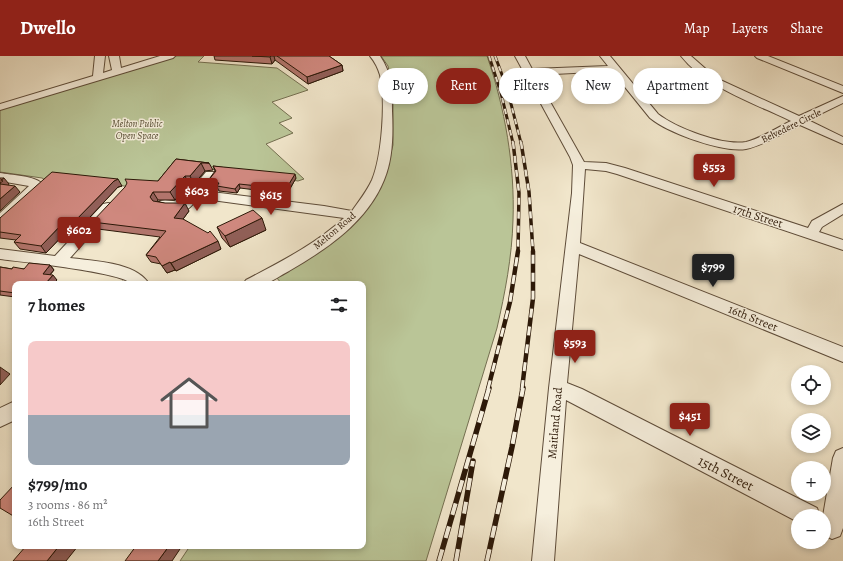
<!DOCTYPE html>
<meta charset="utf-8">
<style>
:root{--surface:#fff;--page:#f2f2f2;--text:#202124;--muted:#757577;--line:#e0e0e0;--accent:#8f2418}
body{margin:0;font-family:Alegreya,serif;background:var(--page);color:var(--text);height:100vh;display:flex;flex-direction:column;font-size:15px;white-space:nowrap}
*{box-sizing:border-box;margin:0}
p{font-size:13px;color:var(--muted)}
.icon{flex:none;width:22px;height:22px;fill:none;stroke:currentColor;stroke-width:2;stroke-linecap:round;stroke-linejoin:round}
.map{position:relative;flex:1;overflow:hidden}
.side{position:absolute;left:12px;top:225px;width:354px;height:268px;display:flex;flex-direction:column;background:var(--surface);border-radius:8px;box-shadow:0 2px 6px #0003}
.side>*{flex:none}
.banner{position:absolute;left:378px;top:12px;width:380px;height:36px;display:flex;gap:8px}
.controls{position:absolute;left:791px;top:309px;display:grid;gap:8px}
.controls a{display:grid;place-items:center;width:40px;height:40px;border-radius:50%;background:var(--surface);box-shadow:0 2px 6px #0003;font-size:20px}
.price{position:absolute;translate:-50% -34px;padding:0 9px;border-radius:4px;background:var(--accent);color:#fff;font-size:13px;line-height:26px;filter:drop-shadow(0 1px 2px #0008)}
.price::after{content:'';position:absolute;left:50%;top:24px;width:12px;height:9px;margin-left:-6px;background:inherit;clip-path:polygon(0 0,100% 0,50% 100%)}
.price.current{background:#222;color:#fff}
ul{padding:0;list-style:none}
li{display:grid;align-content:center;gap:8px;height:212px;padding:0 16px}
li+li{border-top:1px solid var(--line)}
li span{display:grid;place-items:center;height:124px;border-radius:8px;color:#555}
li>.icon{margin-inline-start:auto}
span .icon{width:72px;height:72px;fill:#fffc;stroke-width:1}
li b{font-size:17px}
h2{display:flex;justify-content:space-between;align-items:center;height:48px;padding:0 16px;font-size:17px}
.pill{padding:0 14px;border-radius:18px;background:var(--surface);box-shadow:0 2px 6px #0003;font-size:14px;line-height:36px}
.pill.current{background:var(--accent);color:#fff}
header{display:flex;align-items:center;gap:24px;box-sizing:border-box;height:56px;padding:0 20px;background:var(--accent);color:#fff}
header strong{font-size:19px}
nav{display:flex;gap:22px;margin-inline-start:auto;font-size:14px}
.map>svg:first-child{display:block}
.green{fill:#bac597;stroke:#746f50}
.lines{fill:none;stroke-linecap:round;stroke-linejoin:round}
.minor-casing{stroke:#5e4c39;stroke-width:2}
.minor{fill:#f6efdd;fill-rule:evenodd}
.rail-far3-casing{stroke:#2d1908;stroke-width:3}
.rail-far2-casing{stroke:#2d1908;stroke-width:3.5}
.rail-far1-casing{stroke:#2d1908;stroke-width:4.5}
.rail-casing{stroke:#2d1908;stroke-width:5.5}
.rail-far3{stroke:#f6efdd;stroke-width:2;stroke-dasharray:5.5;stroke-linecap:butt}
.rail-far2{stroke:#f6efdd;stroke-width:2.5;stroke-dasharray:7;stroke-linecap:butt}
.rail-far1{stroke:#f6efdd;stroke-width:3;stroke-dasharray:9;stroke-linecap:butt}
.rail{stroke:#f6efdd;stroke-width:4;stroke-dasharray:12;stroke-linecap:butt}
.wall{fill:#b2756c;stroke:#2d1908}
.shaded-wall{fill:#915f58;stroke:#2d1908}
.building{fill:#cf887e;stroke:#2d1908}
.labels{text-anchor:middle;stroke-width:3;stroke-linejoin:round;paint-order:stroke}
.far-park-label{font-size:10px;font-style:italic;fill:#574d33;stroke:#f6efdd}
.far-street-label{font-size:10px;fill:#2d1908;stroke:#f6efdd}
.street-label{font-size:12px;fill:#2d1908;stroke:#f6efdd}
.near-street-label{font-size:14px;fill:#2d1908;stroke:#f6efdd}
</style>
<header>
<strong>Dwello</strong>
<nav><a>Map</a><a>Layers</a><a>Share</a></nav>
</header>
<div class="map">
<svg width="843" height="505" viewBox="0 0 843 505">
<rect width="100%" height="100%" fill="#f1e6cb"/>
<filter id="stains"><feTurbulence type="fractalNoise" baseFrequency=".005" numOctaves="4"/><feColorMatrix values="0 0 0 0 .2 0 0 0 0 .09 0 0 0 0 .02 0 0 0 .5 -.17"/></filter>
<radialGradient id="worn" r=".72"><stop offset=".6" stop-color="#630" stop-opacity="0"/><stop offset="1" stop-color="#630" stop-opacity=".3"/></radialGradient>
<g class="green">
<polygon points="177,0 204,0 198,6 277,12 308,34 272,46 292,62 279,67 293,77 266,88 304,123 298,125 223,113 208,114 180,111 161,132 139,132 79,124 47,125 42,122 0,116 0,53"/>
<path d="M381,0H487C505,52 515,110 513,164C512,201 505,237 497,272L426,505H180L190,490H363V228H282L276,221L303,206L384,124L393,89V35L388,10Z"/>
</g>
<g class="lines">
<g class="minor-casing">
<g id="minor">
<polygon points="95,0 105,0 103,17 112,14 109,0 119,0 121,12 160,0 175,0 173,2 0,54 0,48 93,20"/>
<path d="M370,0H380C392,17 392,35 392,55C393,78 393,103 384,124C367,166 327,193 289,215C281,219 273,225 265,228C259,230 250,228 243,228L246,224C280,206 316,188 344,162L197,142C195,145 192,150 189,152C182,157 168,153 160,151L158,148L160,145L165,144L181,146L206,116H214L216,119L204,135L324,150L352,155C359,145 367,135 372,124C382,100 386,44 380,19C378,12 375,6 370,0Z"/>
<path d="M515,0H525L532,13L608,10L600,0H610L658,58C676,72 722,90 746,86C760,83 778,71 791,65C756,48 705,31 681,0H691L716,22L799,60L843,40V47L808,64L843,81V88L800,69C782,77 765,89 746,93C723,97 668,77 650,62L612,15L535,19L584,106L606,107L625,112L808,172L812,165L843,148V158L822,171L819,176L843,184V194L617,118L606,115L585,113L580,187L843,291V306L579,198L567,327L582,333L817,452L820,460H798V466L566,344L554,505H532L549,332L572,137L573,109L570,101Z"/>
<polygon points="755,0 768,0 843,30 843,37 757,2"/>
<path d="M0,117C10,119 37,120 42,128L35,140L5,167L0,169V157L29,130L0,125Z"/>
<path d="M108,147L113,148L115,151L113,154L70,202C93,205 136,206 149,228H132C122,216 22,206 0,203V193L55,200L103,148Z"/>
<polygon points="15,345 15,364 0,371 0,352"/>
<polygon points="843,392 843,472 840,480 832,483 824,479 823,460 833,402 836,395"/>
</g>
</g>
<use href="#minor" class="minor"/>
<g class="rail-far3-casing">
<g id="rail-far3">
<polyline points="489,0 501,37 513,87"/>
<polyline points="495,0 507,32 521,87"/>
</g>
</g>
<g class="rail-far2-casing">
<g id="rail-far2">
<polyline points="513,86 519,137 518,196"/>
<polyline points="521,86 529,136 533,196"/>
</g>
</g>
<g class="rail-far1-casing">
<g id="rail-far1">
<polyline points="488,333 510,246 518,195"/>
<polyline points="522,333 533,242 533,195"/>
</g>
</g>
<g class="rail-casing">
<g id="rail">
<polyline points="439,505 489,332"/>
<polyline points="456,505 473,405"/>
<polyline points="487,505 512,391 523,332"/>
</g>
</g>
<use href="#rail-far3" class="rail-far3"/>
<use href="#rail-far2" class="rail-far2"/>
<use href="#rail-far1" class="rail-far1"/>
<use href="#rail" class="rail"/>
</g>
<g class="wall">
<polygon points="214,0 329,0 342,9 343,15 308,28 275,4 272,8 215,4"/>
<polygon points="176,103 209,107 213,114 205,115 194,128 189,128 175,144 158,144 157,145 189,155 183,163 221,193 176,215 175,214 167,217 161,208 151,206 146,199 160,181 98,173 92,166 158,125"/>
<polygon points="213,110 296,122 287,138 240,132 237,137 219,135 217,131 209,130 207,126 215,115"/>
<polygon points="122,130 118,131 76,176 67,175 46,197 20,193 14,186 16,184 0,182 0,162"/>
<polygon points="217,171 266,174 230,191 222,182"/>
<polygon points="50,209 54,214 50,219 57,224 15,228 15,241 0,239 0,211 12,213 24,213"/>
</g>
<g class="shaded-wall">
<polygon points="271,0 274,0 275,4 272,8 270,1"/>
<polygon points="342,9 343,15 308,28 307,21"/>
<polygon points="201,107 205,115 194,128 190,120"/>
<polygon points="295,118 296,122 287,138 286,133"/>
<polygon points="185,120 189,128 175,144 170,136"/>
<polygon points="4,122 9,128 8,130 0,129 1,124"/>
<polygon points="118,123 122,130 118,131 76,176 71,169 114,125"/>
<polygon points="239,128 240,132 237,137 235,133"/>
<polygon points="15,130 20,136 0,155 0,143"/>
<polygon points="153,136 158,144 155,149 150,141"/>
<polygon points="185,147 189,155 178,170 174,162"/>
<polygon points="262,162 266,174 230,191 225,180"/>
<polygon points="62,168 67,175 46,197 41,190"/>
<polygon points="218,185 221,193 176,215 171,207"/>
<polygon points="170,206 175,214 167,217 162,210"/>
<polygon points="50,209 54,214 47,222 43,218"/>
<polygon points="53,219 57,224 53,228 45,228"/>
<polygon points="0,311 10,318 0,329"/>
<polygon points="59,490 78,490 66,505 47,505"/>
<polygon points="169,490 182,490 172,505 158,505"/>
</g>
<g class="building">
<polygon points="252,0 271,0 270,1"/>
<polygon points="277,0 329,0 342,9 307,21"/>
<polygon points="176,103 209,107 201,107 190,120 185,120 170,136 153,136 150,141 153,145 165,147 185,147 174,162 183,163 208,177 210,175 218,185 171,207 170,206 162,210 156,201 146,199 166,175 92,166 125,131 127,127 125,123 158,125"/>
<polygon points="213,110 295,118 286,133 239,128 235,133 217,130 219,127 207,126 216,115"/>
<polygon points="52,116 118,123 114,125 71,169 62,168 41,190 14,186 21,179 0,176 0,162"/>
<polygon points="0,122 4,122 1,124 3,125 0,127"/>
<polygon points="0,128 15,130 0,143"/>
<polygon points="253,154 262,162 225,180 217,171"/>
<polygon points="29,207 50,209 43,218 53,219 45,228 15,228 15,237 0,235 0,211 12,213 13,211 24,213"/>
<polygon points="123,225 125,228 118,228"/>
<polygon points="15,428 15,461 0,452 0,444"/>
<polygon points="26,490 59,490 47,505 13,505"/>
<polygon points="136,490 169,490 158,505 125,505"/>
</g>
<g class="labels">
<g class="far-park-label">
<text x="137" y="71">Melton Public<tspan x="137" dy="12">Open Space</tspan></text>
</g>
<g class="far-street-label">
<text transform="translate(791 69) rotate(-26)" y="4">Belvedere Circle</text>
<text transform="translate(334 174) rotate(-40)" y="4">Melton Road</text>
</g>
<g class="street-label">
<text transform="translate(758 160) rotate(18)" y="4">17th Street</text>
<text transform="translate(753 262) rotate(22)" y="4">16th Street</text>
<text transform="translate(555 367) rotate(-85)" y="4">Maitland Road</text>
</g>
<g class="near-street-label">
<text transform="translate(726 417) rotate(27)" y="5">15th Street</text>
</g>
</g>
<rect width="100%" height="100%" filter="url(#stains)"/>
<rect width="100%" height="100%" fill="url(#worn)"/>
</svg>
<div class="controls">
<a><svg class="icon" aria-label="locate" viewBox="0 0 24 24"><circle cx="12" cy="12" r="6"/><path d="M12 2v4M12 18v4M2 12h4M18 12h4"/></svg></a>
<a><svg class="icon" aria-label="layers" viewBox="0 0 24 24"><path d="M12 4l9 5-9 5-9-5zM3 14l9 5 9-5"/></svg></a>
<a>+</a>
<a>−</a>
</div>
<b class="price" style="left:714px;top:132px">$553</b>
<b class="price" style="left:197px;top:156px">$603</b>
<b class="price" style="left:271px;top:160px">$615</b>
<b class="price" style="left:79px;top:195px">$602</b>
<b class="price current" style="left:713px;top:232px">$799</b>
<b class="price" style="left:575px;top:308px">$593</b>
<b class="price" style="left:690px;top:381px">$451</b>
<div class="banner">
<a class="pill">Buy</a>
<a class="pill current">Rent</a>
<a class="pill">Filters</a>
<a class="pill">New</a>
<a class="pill">Apartment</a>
</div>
<section class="side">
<h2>7 homes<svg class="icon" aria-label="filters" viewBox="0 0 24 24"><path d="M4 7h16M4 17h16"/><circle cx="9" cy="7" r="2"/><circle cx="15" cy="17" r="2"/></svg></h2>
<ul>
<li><span style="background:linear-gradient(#f6c9c9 60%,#9aa5b1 0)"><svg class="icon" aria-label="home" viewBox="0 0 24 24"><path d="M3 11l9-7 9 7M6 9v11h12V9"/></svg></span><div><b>$799/mo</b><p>3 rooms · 86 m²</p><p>16th Street</p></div></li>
</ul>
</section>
</div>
